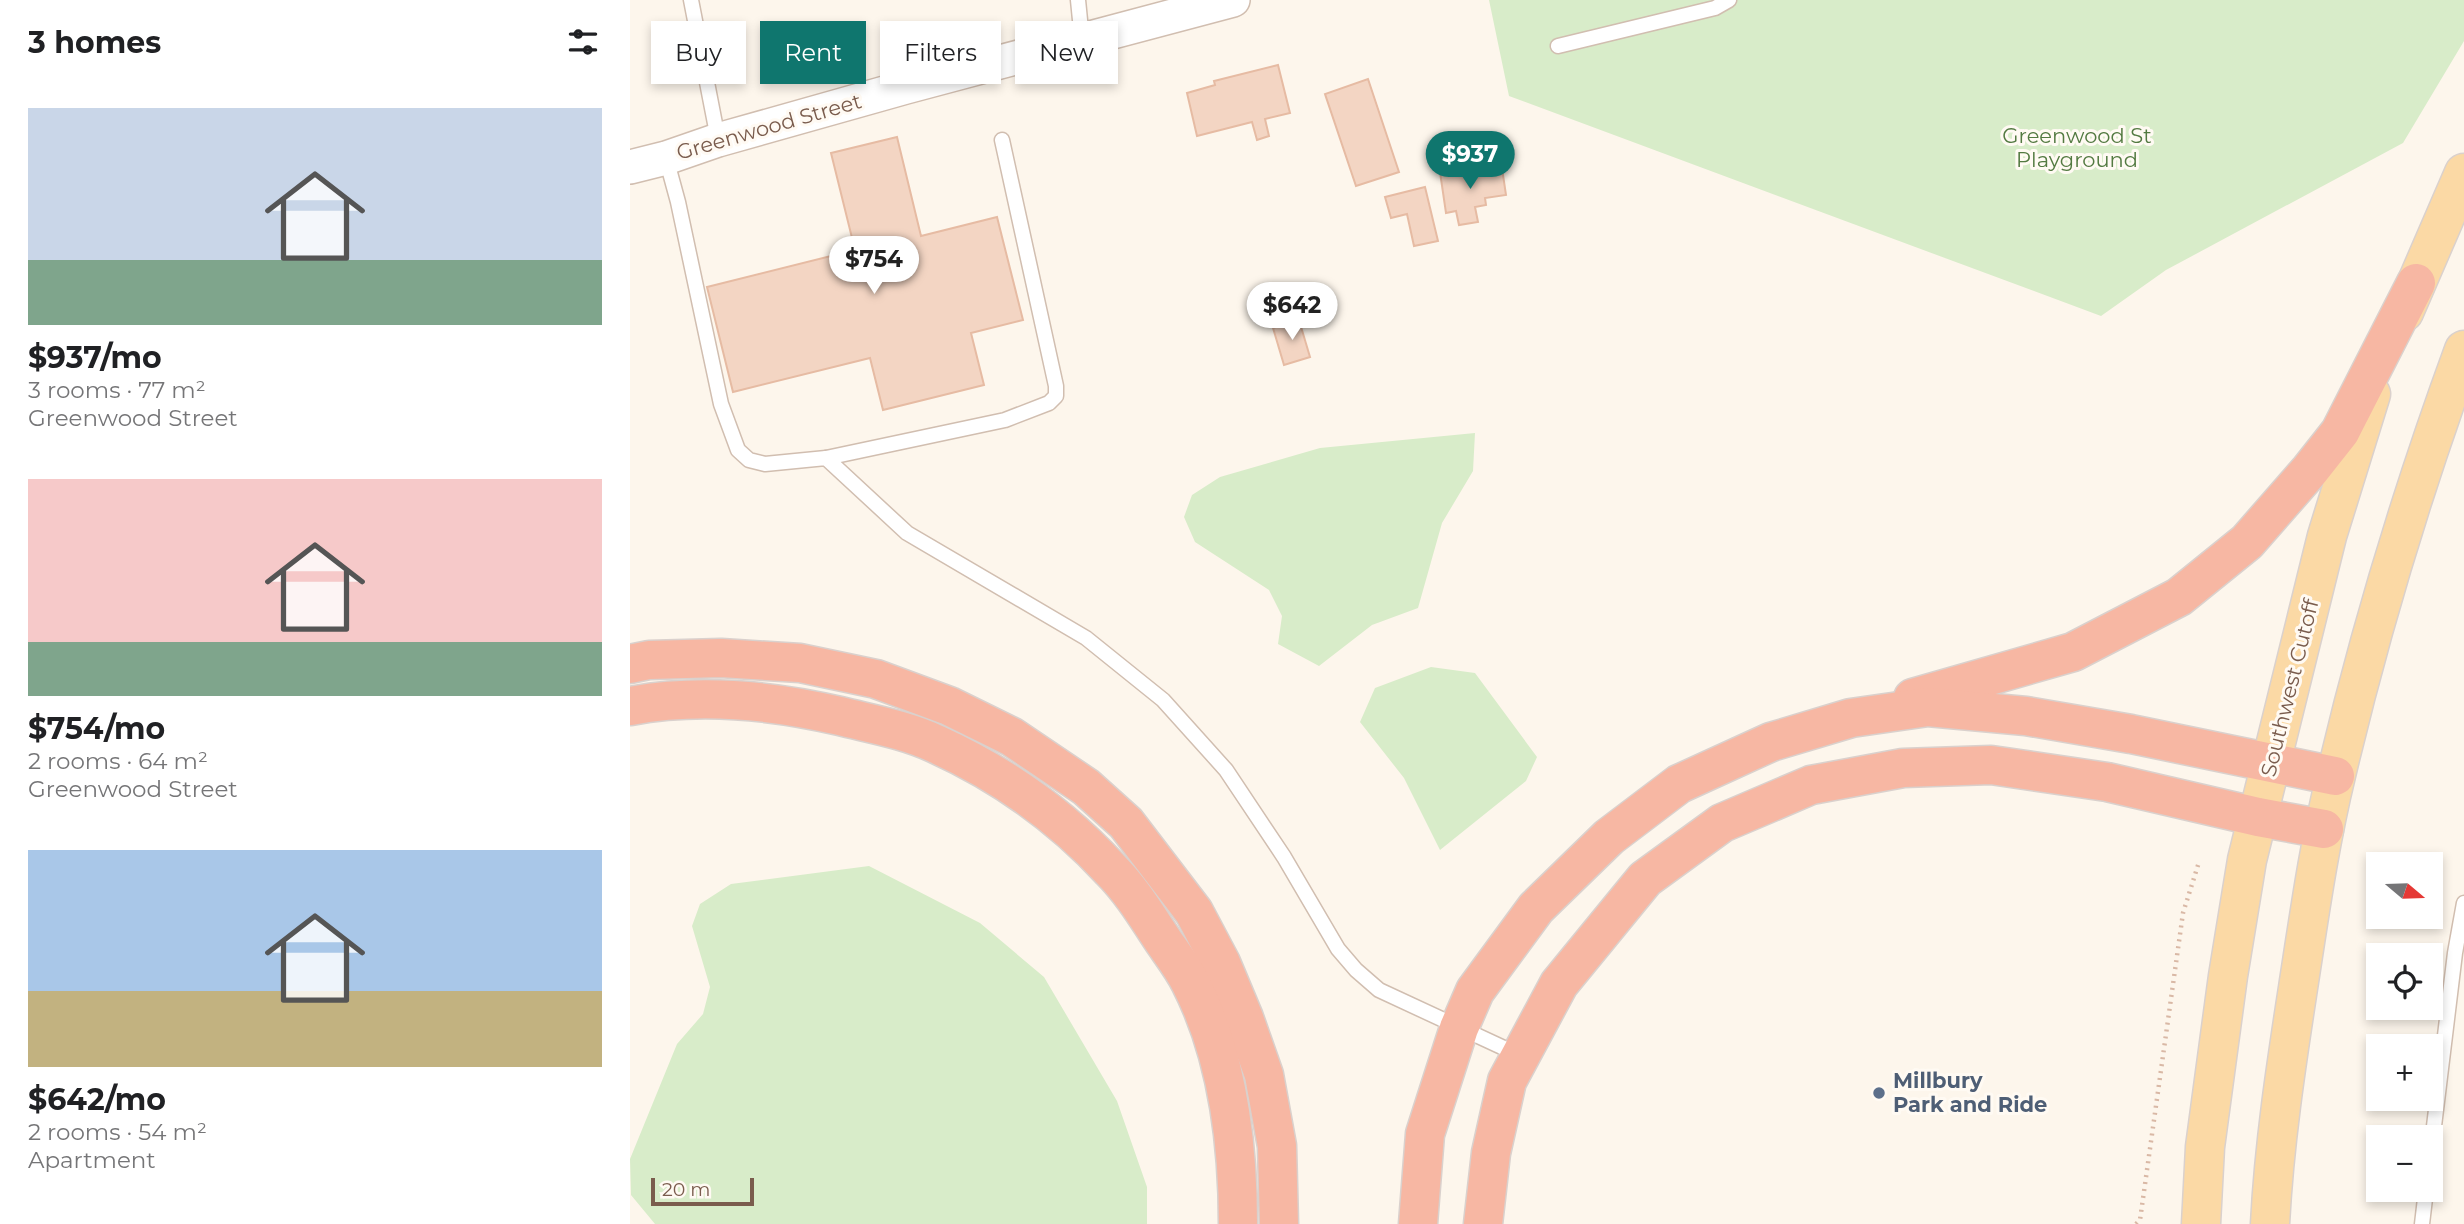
<!DOCTYPE html>
<meta charset="utf-8">
<style>
:root{--surface:#fff;--page:#f6f6f6;--text:#202124;--muted:#757577;--accent:#0f766e}
body{margin:0;font-family:Montserrat,sans-serif;background:var(--page);color:var(--text);height:100vh;display:flex;flex-direction:column;font-size:26px;white-space:nowrap}
*{box-sizing:border-box;margin:0}
p{font-size:23px;color:var(--muted)}
.icon{flex:none;width:38px;height:38px;fill:none;stroke:currentColor;stroke-width:2;stroke-linecap:round;stroke-linejoin:round}
.map{position:relative;flex:1;overflow:hidden}
.side{display:flex;flex-direction:column;background:var(--surface);width:630px}
.side>*{flex:none}
.hud{position:absolute;left:21px;top:21px;width:665px;height:63px;display:flex;gap:14px}
.needle{width:46px;rotate:109deg}
.controls{position:absolute;left:1736px;top:852px;display:grid;gap:14px}
.controls a{display:grid;place-items:center;width:77px;height:77px;border-radius:0px;background:var(--surface);box-shadow:0 4px 10px #0003;font-size:35px}
.scale{position:absolute;left:21px;bottom:18px;width:103px;box-sizing:border-box;padding-left:7px;border:4px solid #7a5c4d;border-top:0;font-size:19px;line-height:24px;white-space:nowrap;color:#7a5c4d;-webkit-text-stroke:5px #fffaf3;paint-order:stroke}
.price{position:absolute;translate:-50% -60px;padding:0 16px;border-radius:24px;background:#fff;color:#222;font-size:23px;line-height:46px;filter:drop-shadow(0 2px 4px #0008)}
.price::after{content:'';position:absolute;left:50%;top:42px;width:21px;height:16px;margin-left:-10px;background:inherit;clip-path:polygon(0 0,100% 0,50% 100%)}
.price.selected{background:var(--accent);color:#fff}
ul{padding:0;list-style:none}
li{display:grid;align-content:center;gap:14px;height:371px;padding:0 28px}
li span{display:grid;place-items:center;height:217px;border-radius:0px;color:#555}
li>.icon{margin-inline-start:auto}
span .icon{width:126px;height:126px;fill:#fffc;stroke-width:1}
li b{font-size:30px}
h2{display:flex;justify-content:space-between;align-items:center;height:84px;padding:0 28px;font-size:30px}
.chip{padding:0 24px;border-radius:0px;background:var(--surface);box-shadow:0 4px 10px #0003;font-size:24px;line-height:63px}
.chip.selected{background:var(--accent);color:#fff}
main{display:flex;flex:1;min-height:0}
.map>svg:first-child{display:block}
.green{fill:#d8ecc9}
.building{fill:#f3d5c3;stroke:#e6bba3;stroke-width:2}
.lines{fill:none;stroke-linecap:round;stroke-linejoin:round}
.service-casing{stroke:#d1beb0;stroke-width:17}
.tertiary-casing{stroke:#d1beb0;stroke-width:36}
.primary-casing{stroke:#dad1cd;stroke-width:41}
.motorway-casing{stroke:#dad1cd;stroke-width:41}
.path{stroke:#d9b8a5;stroke-width:4.5;stroke-dasharray:2 5;stroke-linecap:butt}
.service{stroke:#fff;stroke-width:14}
.tertiary{stroke:#fff;stroke-width:33}
.primary{stroke:#fbd9a5;stroke-width:38}
.motorway{stroke:#f7b7a3;stroke-width:38}
.service-dot{fill:#5c6f8a;stroke:#fffaf3;stroke-width:2.5}
.labels{text-anchor:middle;stroke-width:6;stroke-linejoin:round;paint-order:stroke}
.street-label{font-size:21px;fill:#7a5c4d;stroke:#fffaf3}
.park-label{font-size:21px;fill:#537a41;stroke:#fffaf3}
.service-label{font-size:21px;font-weight:bold;fill:#4e5e75;stroke:#fffaf3;text-anchor:start}
</style>
<main>
<section class="side">
<h2>3 homes<svg class="icon" aria-label="filters" viewBox="0 0 24 24"><path d="M4 7h16M4 17h16"/><circle cx="9" cy="7" r="2"/><circle cx="15" cy="17" r="2"/></svg></h2>
<ul>
<li><span style="background:linear-gradient(#c9d6e8 70%,#7fa58c 0)"><svg class="icon" aria-label="home" viewBox="0 0 24 24"><path d="M3 11l9-7 9 7M6 9v11h12V9"/></svg></span><div><b>$937/mo</b><p>3 rooms · 77 m²</p><p>Greenwood Street</p></div></li>
<li><span style="background:linear-gradient(#f6c9c9 75%,#7fa58c 0)"><svg class="icon" aria-label="home" viewBox="0 0 24 24"><path d="M3 11l9-7 9 7M6 9v11h12V9"/></svg></span><div><b>$754/mo</b><p>2 rooms · 64 m²</p><p>Greenwood Street</p></div></li>
<li><span style="background:linear-gradient(#a9c7e8 65%,#c2b280 0)"><svg class="icon" aria-label="home" viewBox="0 0 24 24"><path d="M3 11l9-7 9 7M6 9v11h12V9"/></svg></span><div><b>$642/mo</b><p>2 rooms · 54 m²</p><p>Apartment</p></div></li>
</ul>
</section>
<div class="map">
<svg width="1834" height="1224" viewBox="0 0 1834 1224">
<rect width="100%" height="100%" fill="#fdf6ec"/>
<g class="green">
<polygon points="859,0 1834,0 1834,41 1773,143 1536,270 1471,316 879,96"/>
<polygon points="845,433 843,471 812,523 788,608 742,625 689,666 648,644 652,616 639,590 565,542 554,517 562,495 590,477 690,448"/>
<polygon points="801,667 845,673 907,757 896,781 810,850 774,778 730,722 745,688"/>
<polygon points="239,866 350,923 414,977 487,1101 517,1187 517,1224 25,1224 1,1195 0,1159 47,1044 73,1014 80,987 62,926 70,904 101,884"/>
</g>
<g class="building">
<polygon points="648,65 660,113 635,119 639,136 627,140 622,122 567,136 557,93 585,85 584,81"/>
<polygon points="738,79 769,172 726,186 695,94"/>
<polygon points="267,137 291,236 367,217 393,320 341,333 354,385 253,410 240,358 103,392 77,287 225,250 201,153"/>
<polygon points="849,166 850,171 872,168 876,195 855,198 856,205 845,207 848,222 829,225 826,211 816,213 810,172"/>
<polygon points="795,187 808,241 784,246 777,214 761,218 755,197"/>
<polygon points="669,320 680,357 654,365 643,328"/>
</g>
<g class="lines">
<g class="service-casing">
<g id="service">
<polyline points="61,0 88,139"/>
<polyline points="448,0 452,40"/>
<polyline points="928,46 1085,8 1099,0"/>
<polyline points="36,158 48,202 91,404 108,450 119,460 135,464 196,458 277,533 456,638 533,700 596,770 654,857 708,949 726,970 749,990 889,1055"/>
<polyline points="196,458 375,420 419,403 426,396 426,386 372,140"/>
<polyline points="1801,1151 1825,953 1834,903"/>
<polyline points="1792,1224 1796,1190"/>
</g>
</g>
<g class="tertiary-casing">
<polyline id="tertiary" points="0,167 36,158 88,140 276,87 603,0"/>
</g>
<g class="primary-casing">
<g id="primary">
<polyline points="1774,312 1834,173"/>
<polyline points="1571,1224 1575,1147 1598,976 1617,860 1697,536 1741,394"/>
<path d="M1640,1224C1644,1145 1656,1066 1668,988C1679,917 1689,845 1706,775C1740,631 1783,489 1834,350"/>
</g>
</g>
<g class="motorway-casing">
<g id="motorway">
<polyline points="0,664 19,660 91,658 170,663 246,679 319,706 382,737 456,787 496,823 564,912 591,963 614,1018 634,1075 647,1146 649,1224"/>
<polyline points="1283,698 1443,652 1549,597 1617,542 1680,470 1710,432 1786,283"/>
<path d="M0,706C70,693 141,700 210,716C242,724 277,730 306,744C372,774 432,817 481,870C502,891 518,918 534,942C543,955 553,968 560,982C598,1056 608,1143 608,1224"/>
<polyline points="788,1224 795,1134 829,1028 845,991 906,908 979,837 1049,784 1141,742 1221,718 1298,707 1396,716 1501,734 1705,776"/>
<polyline points="853,1224 861,1153 877,1081 929,984 1015,879 1092,823 1181,785 1273,768 1361,765 1477,782 1628,817 1694,829"/>
</g>
</g>
<polyline class="path" points="1506,1224 1510,1220 1553,913 1569,862"/>
<use href="#service" class="service"/>
<use href="#tertiary" class="tertiary"/>
<use href="#primary" class="primary"/>
<use href="#motorway" class="motorway"/>
</g>
<circle class="service-dot" cx="1249" cy="1093" r="7"/>
<g class="labels">
<g class="street-label">
<text transform="translate(139 127) rotate(-16)" y="7">Greenwood Street</text>
<text transform="translate(1660 688) rotate(-76)" y="7">Southwest Cutoff</text>
</g>
<g class="park-label">
<text x="1447" y="143">Greenwood St<tspan x="1447" dy="24">Playground</tspan></text>
</g>
<g class="service-label">
<text x="1263" y="1088">Millbury<tspan x="1263" dy="24">Park and Ride</tspan></text>
</g>
</g>
</svg>
<div class="controls">
<a><svg class="needle" viewBox="-14 -14 28 28"><path d="M0-13l5 13h-10z" fill="#e53935"/><path d="M0 13l5-13h-10z" fill="#757577"/></svg></a>
<a><svg class="icon" aria-label="locate" viewBox="0 0 24 24"><circle cx="12" cy="12" r="6"/><path d="M12 2v4M12 18v4M2 12h4M18 12h4"/></svg></a>
<a>+</a>
<a>−</a>
</div>
<div class="scale">20 m</div>
<b class="price selected" style="left:840px;top:191px">$937</b>
<b class="price" style="left:244px;top:296px">$754</b>
<b class="price" style="left:662px;top:342px">$642</b>
<div class="hud">
<a class="chip">Buy</a>
<a class="chip selected">Rent</a>
<a class="chip">Filters</a>
<a class="chip">New</a>
</div>
</div>
</main>
